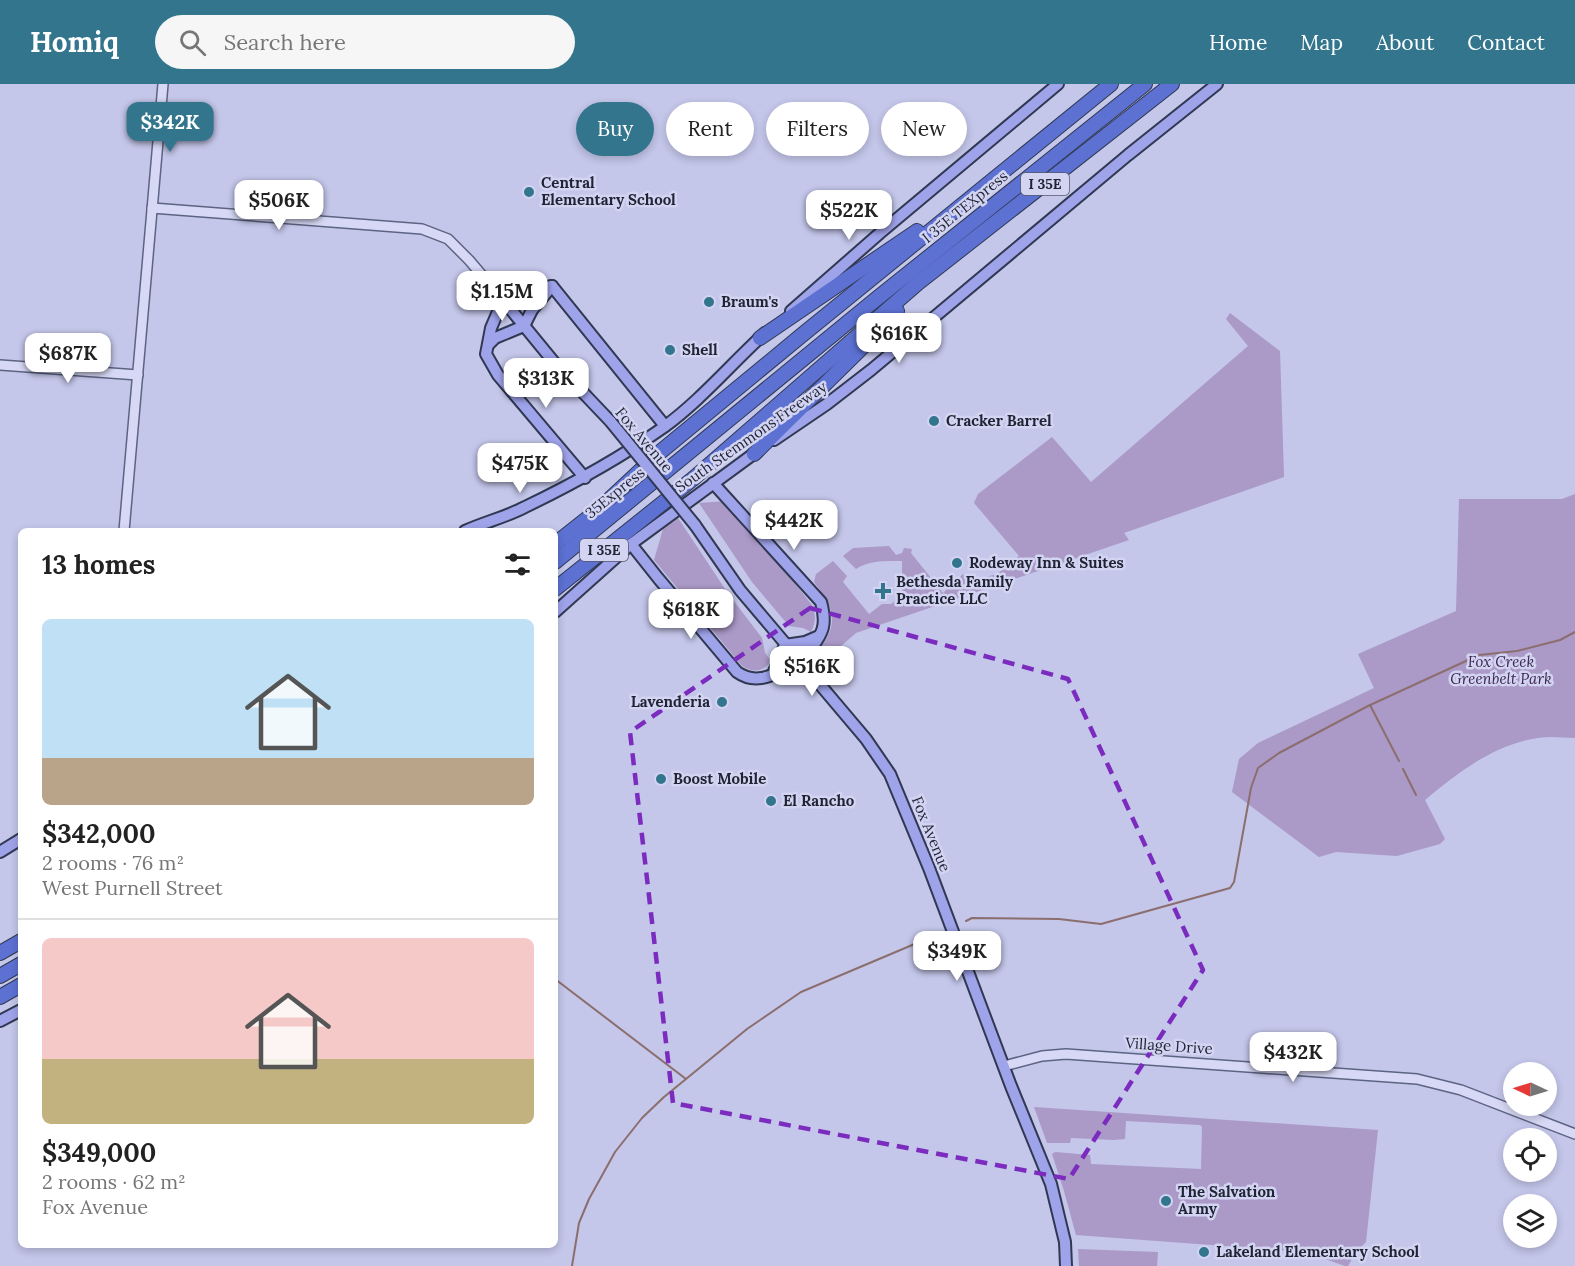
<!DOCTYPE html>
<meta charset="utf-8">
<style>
:root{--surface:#fff;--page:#f6f6f6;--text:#222;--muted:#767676;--line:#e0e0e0;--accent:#32758c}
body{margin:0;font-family:Lora,serif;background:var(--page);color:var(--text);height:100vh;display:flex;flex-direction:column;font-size:22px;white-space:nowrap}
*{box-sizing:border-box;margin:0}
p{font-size:20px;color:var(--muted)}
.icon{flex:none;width:33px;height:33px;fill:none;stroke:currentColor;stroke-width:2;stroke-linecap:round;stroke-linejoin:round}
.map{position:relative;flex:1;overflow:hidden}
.sheet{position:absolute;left:18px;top:444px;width:540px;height:720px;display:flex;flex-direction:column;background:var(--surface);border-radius:9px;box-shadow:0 3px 9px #0003}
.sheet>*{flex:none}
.hud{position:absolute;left:576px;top:18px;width:570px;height:54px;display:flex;gap:12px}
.needle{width:39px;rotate:274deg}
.tools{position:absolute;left:1503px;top:978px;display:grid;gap:12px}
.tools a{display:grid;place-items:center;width:54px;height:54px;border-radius:50%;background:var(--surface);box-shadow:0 3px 9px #0003;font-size:30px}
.price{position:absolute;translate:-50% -51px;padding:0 14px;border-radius:12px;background:#fff;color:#222;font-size:20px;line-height:39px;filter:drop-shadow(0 2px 3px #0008)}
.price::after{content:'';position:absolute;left:50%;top:36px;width:18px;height:14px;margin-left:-9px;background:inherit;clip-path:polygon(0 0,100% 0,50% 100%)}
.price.current{background:var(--accent);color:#fff}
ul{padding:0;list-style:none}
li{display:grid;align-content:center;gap:12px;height:318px;padding:0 24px}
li+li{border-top:2px solid var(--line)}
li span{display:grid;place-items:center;height:186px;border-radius:9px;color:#555}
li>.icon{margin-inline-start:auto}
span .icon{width:108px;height:108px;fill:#fffc;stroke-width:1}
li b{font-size:26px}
h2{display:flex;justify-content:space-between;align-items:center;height:72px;padding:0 24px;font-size:26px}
.chip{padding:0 21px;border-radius:27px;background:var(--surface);box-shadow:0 3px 9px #0003;font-size:21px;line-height:54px}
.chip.current{background:var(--accent);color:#fff}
header{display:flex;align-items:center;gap:36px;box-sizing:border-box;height:84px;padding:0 30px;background:var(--accent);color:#fff}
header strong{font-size:28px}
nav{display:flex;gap:33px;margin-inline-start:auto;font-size:21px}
.search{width:420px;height:54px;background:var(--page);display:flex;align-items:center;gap:15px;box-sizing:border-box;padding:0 21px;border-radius:33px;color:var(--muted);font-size:22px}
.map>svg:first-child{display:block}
.green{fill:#ab99c7}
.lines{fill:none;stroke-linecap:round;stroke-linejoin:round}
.stream{stroke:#8b6e6d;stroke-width:2}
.minor-casing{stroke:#5c6483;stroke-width:12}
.major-casing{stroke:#303951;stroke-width:14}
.highway-casing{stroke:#303951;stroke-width:16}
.minor{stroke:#d7d8f5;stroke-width:9}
.major{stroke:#9fa3ea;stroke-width:10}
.highway{stroke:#5c71d2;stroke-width:14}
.major-bridge-casing{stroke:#303951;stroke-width:14;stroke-linecap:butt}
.major-bridge{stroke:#9fa3ea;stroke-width:10}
.marked{fill:none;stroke:#7b2cbf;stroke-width:4.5;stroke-dasharray:12 8;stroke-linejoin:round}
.poi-dot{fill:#32758c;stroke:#d3d4f2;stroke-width:2}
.labels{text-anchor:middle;stroke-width:5;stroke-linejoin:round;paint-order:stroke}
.shield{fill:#d3d4f2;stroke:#55596d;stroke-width:1.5}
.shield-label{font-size:14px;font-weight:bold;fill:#1f2434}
.poi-label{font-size:15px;font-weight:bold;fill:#1f2434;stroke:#d3d4f2;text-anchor:start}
.street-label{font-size:15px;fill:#1f2434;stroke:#d3d4f2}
.park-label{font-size:15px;font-style:italic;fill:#3c274f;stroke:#d3d4f2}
</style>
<header>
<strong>Homiq</strong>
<div class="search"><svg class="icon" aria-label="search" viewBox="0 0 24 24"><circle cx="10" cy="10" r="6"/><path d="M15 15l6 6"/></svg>Search here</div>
<nav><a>Home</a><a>Map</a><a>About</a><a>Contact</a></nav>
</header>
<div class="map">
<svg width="1575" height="1182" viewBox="0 0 1575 1182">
<rect width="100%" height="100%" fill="#c4c6ea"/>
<g class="green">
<path d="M1230,229L1280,267L1284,393L1124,449L1129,456L856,549L817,583L813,575C816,564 821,563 826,555C840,533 827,515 814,498L816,490L833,477L847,492L843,498L869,530L882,520H891L902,512V477C887,477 869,476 856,485L843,472L853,464L889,462L896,471L902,469L904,464L912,465L911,469L943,509L963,490L972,497L997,490L1019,472L974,419L978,410L1052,353L1091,398L1248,262L1226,235Z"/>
<path d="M1575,410V654C1563,654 1550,652 1538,654C1495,660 1457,689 1425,716L1445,755L1440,760L1397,772L1336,768L1319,773L1232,708L1239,675L1258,659L1374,604L1358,570L1456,527L1459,415H1562Z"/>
<path d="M728,417L812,521C816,531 816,538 811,548L803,544L789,542L752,498L699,419Z"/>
<path d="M678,434L727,508L762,554L765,569L771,577C763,588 754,589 742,582L654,476L663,445Z"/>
<polygon points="1034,1023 1378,1046 1366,1158 1356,1168 1348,1182 1345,1182 1311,1170 1291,1167 1076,1151 1064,1107 1052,1070 1055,1068 1090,1071 1091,1080 1201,1085 1202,1043 1200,1041 1126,1037 1125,1055 1114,1056 1071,1054 1070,1059 1047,1059"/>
<polygon points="1078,1165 1158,1168 1157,1182 1079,1182"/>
</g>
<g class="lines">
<g class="stream">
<polyline points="1370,621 1399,677"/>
<polyline points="1403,685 1416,711"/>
<polyline points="966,837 972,834 1059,835 1101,840 1230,804 1234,798 1251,704 1258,684 1279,669 1368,622 1479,571 1517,567 1560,556 1575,548"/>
<polyline points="555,895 686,995"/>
<polyline points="572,1182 579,1139 589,1115 615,1068 642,1034 664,1013 747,945 801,908 943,848"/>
</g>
<g class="minor-casing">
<g id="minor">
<polyline points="152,124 422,145 448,155 469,176 503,216"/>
<polyline points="0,281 138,291"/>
<polyline points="124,447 163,0"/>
<polyline points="1004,982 1042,972 1066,970 1417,995 1461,1006 1575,1050"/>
</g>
</g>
<g class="major-casing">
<g id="major">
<polyline points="552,202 665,342"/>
<polyline points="503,216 491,244 486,270 498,291 585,394"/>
<polyline points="503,216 553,277 611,338"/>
<polyline points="503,216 531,210 551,202"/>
<polyline points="791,227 880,149 1058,0"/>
<polyline points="488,261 495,254 524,242 532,226 552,202"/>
<polyline points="774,356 827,320 871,286 1128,71 1217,0"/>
<polyline points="695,441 740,506 866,655 890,690 929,784 1011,1002 1051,1100 1065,1158 1066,1182"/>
<path d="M465,447C485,438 506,433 525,423C573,400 620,374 664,343C701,316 731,280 765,249"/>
<path d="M631,460L658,494L737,588C759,604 780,586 802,579C816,554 830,550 821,518L713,399"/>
<polyline points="555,528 631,460 759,366"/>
<polyline points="785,561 805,558 819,552"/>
<polyline points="773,590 785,561"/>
<polyline points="0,768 21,755"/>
<polyline points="0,937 21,926"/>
</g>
</g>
<g class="highway-casing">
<g id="highway">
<polyline points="760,254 917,147"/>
<polyline points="754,370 889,237 897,227"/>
<polyline points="555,460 598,426 659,369 802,251 1111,0"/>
<polyline points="555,478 880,212 1145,0"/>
<polyline points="555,505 694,394 918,199 1172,0"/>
<polyline points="0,869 21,857"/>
<polyline points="0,892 21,880"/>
<polyline points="0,913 21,901"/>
</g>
</g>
<use href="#minor" class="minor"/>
<use href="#major" class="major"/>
<use href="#highway" class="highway"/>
<g class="major-bridge-casing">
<polyline id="major-bridge" points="611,338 695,441"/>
</g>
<use href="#major-bridge" class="major-bridge"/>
</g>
<path class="marked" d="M810,524L1068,595L1203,886L1069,1095L673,1019L630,648Z"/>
<g class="poi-dot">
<circle cx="529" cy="108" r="6"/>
<circle cx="709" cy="218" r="6"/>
<circle cx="670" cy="266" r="6"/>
<circle cx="934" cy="337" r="6"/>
<circle cx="957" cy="479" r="6"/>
<path d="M880 498h6v6h6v6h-6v6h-6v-6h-6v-6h6z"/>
<circle cx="722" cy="618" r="6"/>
<circle cx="661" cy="695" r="6"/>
<circle cx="771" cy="717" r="6"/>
<circle cx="1166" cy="1117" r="6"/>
<circle cx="1204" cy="1168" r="6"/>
</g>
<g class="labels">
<g class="shield">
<rect x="1021" y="89" width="48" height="22" rx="4.5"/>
<rect x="580" y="455" width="48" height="22" rx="4.5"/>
</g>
<g class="shield-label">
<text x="1045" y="105">I 35E</text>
<text x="604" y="471">I 35E</text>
</g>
<g class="poi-label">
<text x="541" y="104">Central<tspan x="541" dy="17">Elementary School</tspan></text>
<text x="721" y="223">Braum's</text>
<text x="682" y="271">Shell</text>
<text x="946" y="342">Cracker Barrel</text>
<text x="969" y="484">Rodeway Inn &amp; Suites</text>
<text x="896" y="503">Bethesda Family<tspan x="896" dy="17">Practice LLC</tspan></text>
<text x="710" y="623" text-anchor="end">Lavenderia</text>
<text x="673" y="700">Boost Mobile</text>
<text x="783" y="722">El Rancho</text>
<text x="1178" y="1113">The Salvation<tspan x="1178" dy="17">Army</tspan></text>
<text x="1216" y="1173">Lakeland Elementary School</text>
</g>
<g class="street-label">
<text transform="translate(965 123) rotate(-39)" y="5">I 35E TEXpress</text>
<text transform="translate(751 353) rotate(-35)" y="5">South Stemmons Freeway</text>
<text transform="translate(644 356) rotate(50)" y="5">Fox Avenue</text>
<text transform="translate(615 409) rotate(-39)" y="5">35Express</text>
<text transform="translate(931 750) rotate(68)" y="5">Fox Avenue</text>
<text transform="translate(1169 962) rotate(4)" y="5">Village Drive</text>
</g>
<g class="park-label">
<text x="1501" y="583">Fox Creek<tspan x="1501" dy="17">Greenbelt Park</tspan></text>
</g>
</g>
</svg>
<div class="tools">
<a><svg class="needle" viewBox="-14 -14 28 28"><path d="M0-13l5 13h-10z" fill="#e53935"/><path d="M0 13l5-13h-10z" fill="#767676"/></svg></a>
<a><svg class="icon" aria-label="locate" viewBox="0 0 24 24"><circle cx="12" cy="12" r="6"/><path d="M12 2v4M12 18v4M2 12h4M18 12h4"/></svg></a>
<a><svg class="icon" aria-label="layers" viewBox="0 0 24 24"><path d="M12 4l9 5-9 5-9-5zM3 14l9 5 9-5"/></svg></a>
</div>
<b class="price current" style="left:170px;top:69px">$342K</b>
<b class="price" style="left:279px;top:147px">$506K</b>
<b class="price" style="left:849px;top:157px">$522K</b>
<b class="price" style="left:502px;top:238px">$1.15M</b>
<b class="price" style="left:899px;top:280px">$616K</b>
<b class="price" style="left:68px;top:300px">$687K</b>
<b class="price" style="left:546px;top:325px">$313K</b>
<b class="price" style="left:520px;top:410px">$475K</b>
<b class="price" style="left:794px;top:467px">$442K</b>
<b class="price" style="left:691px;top:556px">$618K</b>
<b class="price" style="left:812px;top:613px">$516K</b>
<b class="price" style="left:957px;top:898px">$349K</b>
<b class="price" style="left:1293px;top:999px">$432K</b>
<div class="hud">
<a class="chip current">Buy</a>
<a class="chip">Rent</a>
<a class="chip">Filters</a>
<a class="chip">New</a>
</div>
<section class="sheet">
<h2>13 homes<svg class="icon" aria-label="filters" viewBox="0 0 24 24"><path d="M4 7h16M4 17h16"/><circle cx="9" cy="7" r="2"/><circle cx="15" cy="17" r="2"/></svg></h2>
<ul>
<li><span style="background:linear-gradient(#bfe0f5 75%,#b9a48a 0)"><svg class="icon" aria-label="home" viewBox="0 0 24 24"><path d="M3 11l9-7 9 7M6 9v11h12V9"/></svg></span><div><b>$342,000</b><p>2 rooms · 76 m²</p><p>West Purnell Street</p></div></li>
<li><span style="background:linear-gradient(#f6c9c9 65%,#c2b280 0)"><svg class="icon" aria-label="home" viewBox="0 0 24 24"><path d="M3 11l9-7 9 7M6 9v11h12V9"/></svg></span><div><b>$349,000</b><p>2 rooms · 62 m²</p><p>Fox Avenue</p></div></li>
</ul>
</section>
</div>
